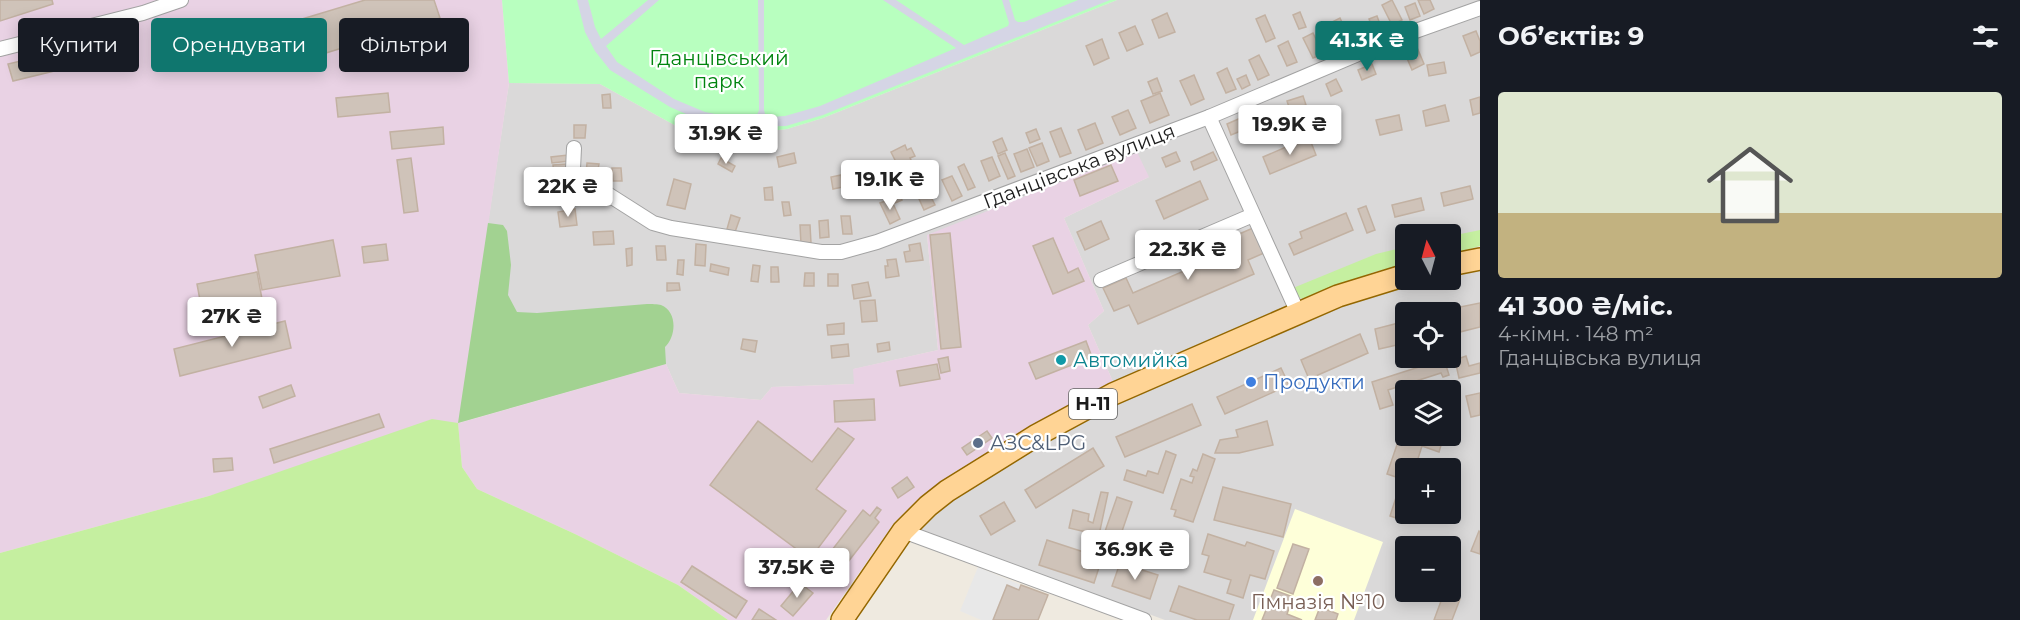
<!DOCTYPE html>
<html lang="uk">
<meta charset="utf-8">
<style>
:root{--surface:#171b24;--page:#20242c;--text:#f1f3f6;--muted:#9ea1a6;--line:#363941;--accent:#0f766e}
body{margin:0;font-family:Montserrat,sans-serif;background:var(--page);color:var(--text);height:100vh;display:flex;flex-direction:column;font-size:22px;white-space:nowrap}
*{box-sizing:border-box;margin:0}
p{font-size:20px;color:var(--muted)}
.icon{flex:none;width:33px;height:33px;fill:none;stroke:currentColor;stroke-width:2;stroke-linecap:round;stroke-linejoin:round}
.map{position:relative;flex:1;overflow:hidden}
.drawer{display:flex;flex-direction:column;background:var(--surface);width:540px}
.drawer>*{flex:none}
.banner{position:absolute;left:18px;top:18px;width:570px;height:54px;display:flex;gap:12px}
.needle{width:39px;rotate:354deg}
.tools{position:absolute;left:1395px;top:224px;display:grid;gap:12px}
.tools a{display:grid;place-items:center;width:66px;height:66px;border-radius:6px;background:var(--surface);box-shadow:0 3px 15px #0003;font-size:30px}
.price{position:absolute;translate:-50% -51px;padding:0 14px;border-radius:6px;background:#fff;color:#222;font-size:20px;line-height:39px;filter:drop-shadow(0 2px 3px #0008)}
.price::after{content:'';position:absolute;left:50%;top:36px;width:18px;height:14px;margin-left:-9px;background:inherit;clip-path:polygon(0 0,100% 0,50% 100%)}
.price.on{background:var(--accent);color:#fff}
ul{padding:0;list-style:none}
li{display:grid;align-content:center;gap:12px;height:318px;padding:0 18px}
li+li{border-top:2px solid var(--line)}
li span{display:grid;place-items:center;height:186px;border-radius:6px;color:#555}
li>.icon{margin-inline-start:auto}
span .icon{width:108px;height:108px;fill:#fffc;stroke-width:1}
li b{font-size:26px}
h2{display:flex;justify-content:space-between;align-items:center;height:72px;padding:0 18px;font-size:26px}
.tag{padding:0 21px;border-radius:6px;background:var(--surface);box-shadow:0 3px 15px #0003;font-size:21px;line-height:54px}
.tag.on{background:var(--accent);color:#fff}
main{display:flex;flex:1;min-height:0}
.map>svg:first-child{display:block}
.residential{fill:#dad9d9;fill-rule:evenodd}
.industrial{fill:#e9d2e4}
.education{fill:#feffd9}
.grass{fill:#c5efa0}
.forest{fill:#a2d291}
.park{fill:#b8ffbf}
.parking{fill:#e8e8e8}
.plaza{fill:#d5d5e5}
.building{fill:#cfc3b9;stroke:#c2b1a2;stroke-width:1.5}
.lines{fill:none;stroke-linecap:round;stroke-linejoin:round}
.minor-casing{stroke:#a3a3a3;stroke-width:16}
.primary-casing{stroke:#946700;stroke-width:24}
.minor{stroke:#fff;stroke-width:14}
.primary{stroke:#ffd495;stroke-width:21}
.culture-dot{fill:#0f9aa8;stroke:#fff;stroke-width:2}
.shop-dot{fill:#3f7fe0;stroke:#fff;stroke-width:2}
.service-dot{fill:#5c6f8a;stroke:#fff;stroke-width:2}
.education-dot{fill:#8d6e63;stroke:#fff;stroke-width:2}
.labels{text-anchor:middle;stroke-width:4.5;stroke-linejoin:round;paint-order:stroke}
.shield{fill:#fff;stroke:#606060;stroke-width:1.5}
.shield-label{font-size:18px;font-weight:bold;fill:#1c1c1c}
.park-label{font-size:20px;fill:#01840f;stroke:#fff}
.street-label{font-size:20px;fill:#1c1c1c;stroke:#fff}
.culture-label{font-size:20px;fill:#0d838f;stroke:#fff;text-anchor:start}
.shop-label{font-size:20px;fill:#366cbe;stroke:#fff;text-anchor:start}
.service-label{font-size:20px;fill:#4e5e75;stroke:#fff;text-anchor:start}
.education-label{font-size:20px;fill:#785e54;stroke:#fff}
</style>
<main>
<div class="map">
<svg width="1480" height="620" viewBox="0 0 1480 620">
<rect width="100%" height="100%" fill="#efeae0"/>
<g class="residential">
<polygon points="1117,0 1480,0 1480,246 1451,254 1450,234 1406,234 1405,264 1374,272 1285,307 1114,384 1088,325 1104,311 1064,218 1149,177 927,235 938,350 854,369 854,384 772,387 761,400 679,393 666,364 458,423 509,83 600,84 727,154 744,134 787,129 823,118"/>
<path d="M1480,269V620H1165L920,530L934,515L964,491L1041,443L1116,404L1345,303L1378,292L1435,279H1450L1451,276ZM1406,312H1450V357H1406ZM1406,390H1450V435H1406ZM1406,468H1450V513H1406ZM1406,546H1450V591H1406Z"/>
</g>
<polygon class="industrial" points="0,0 502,0 509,83 459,423 666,364 679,393 761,400 772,387 854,384 853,369 938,350 927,235 1137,152 1149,177 1064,218 1104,311 1088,325 1114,384 1073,403 956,471 921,497 894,523 826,620 728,620 678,585 575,534 477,489 462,467 458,424 209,496 0,553"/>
<polygon class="education" points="1295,509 1383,542 1354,620 1253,620"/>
<g class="grass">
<polygon points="1480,230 1480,246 1451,254 1451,236"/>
<polygon points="1405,247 1405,264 1374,272 1304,299 1297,297 1293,288 1376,254"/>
<polygon points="432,419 458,423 462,467 477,489 575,534 678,585 728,620 0,620 0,553 209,496"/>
</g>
<path class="forest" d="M488,223L503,225L507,231L511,265L508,295L517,312L537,313L647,304C651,304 658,304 661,305C678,312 676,337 665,347L666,364L458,423Z"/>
<polygon class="park" points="502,0 1117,0 823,118 787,129 744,134 727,154 600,84 509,83"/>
<polygon class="parking" points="978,567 1021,585 1019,590 993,620 981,620 960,611"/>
<polygon class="plaza" points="577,0 588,0 595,27 601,39 648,0 659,0 606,46 617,62 674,99 705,112 735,118 751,117 757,115 759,110 758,0 764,0 764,110 765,114 771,117 785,116 820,106 956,48 883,0 896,0 964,45 1008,26 1009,23 1002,0 1009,0 1015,20 1018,22 1024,22 1078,0 1110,0 823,115 786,126 734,127 702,121 670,107 610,70 595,51 585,32"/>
<g class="building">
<polygon points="0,0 52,0 53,4 0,21"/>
<polygon points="365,0 434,0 440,18 303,60 292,22"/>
<polygon points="1392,0 1402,20 1392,25 1382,5"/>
<polygon points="1418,0 1430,0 1434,9 1424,14"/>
<polygon points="1415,3 1420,16 1410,20 1405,7"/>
<polygon points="1300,12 1306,27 1299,29 1293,15"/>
<polygon points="1167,13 1175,32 1159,38 1152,20"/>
<polygon points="1265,15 1275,38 1266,42 1256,19"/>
<polygon points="1377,16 1381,27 1373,30 1369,19"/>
<polygon points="1340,18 1349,38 1339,43 1330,23"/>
<polygon points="1135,26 1143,44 1127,51 1119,33"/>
<polygon points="1476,31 1480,41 1480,52 1471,56 1463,36"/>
<polygon points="1313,33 1323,54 1313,58 1303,38"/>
<polygon points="1102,39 1109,58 1094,65 1086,46"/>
<polygon points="1288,41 1297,62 1287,66 1278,46"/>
<polygon points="1416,45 1424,64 1412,70 1404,51"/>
<polygon points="67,50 71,67 13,81 8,64"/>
<polygon points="1259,55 1269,75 1258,80 1249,60"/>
<polygon points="1444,62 1446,73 1429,76 1427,65"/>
<polygon points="1372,64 1376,74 1362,80 1358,70"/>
<polygon points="1227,68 1236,89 1226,93 1217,73"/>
<polygon points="1194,75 1204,99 1191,105 1180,81"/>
<polygon points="1246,75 1250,85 1242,89 1237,79"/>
<polygon points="1157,78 1162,91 1153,94 1148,82"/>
<polygon points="1336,79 1342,91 1331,96 1326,84"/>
<polygon points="388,93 390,112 338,117 336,98"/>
<polygon points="1160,93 1169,115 1150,123 1141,101"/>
<polygon points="610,94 611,108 603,108 602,95"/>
<polygon points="1303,96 1306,105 1290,110 1287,101"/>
<polygon points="1480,97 1480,113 1473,115 1470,100"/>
<polygon points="1445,105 1449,121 1426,126 1423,111"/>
<polygon points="1281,106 1283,113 1268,119 1265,113"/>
<polygon points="1128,110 1136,128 1120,135 1112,117"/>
<polygon points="1399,115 1402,130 1380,135 1376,120"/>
<polygon points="1243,117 1248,128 1231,135 1227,124"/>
<polygon points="1095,123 1103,143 1086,150 1078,130"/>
<polygon points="574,125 586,125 585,138 574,138"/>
<polygon points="443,127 444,144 392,149 390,132"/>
<polygon points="1061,128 1071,153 1060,157 1050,132"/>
<polygon points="1036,129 1040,139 1030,143 1026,133"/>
<polygon points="1309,137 1316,155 1270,174 1263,157"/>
<polygon points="1002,138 1007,150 998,154 993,142"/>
<polygon points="1042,143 1049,161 1037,166 1029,148"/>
<polygon points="905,145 907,150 911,148 915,156 910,158 914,166 901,172 891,152"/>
<polygon points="1027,149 1034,167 1021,172 1014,154"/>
<polygon points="1176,152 1180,161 1166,167 1162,158"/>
<polygon points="1213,152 1217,160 1194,170 1191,162"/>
<polygon points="794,153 796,163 779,167 777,157"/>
<polygon points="1005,153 1015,176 1008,179 998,156"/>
<polygon points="568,155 569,161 552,163 551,157"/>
<polygon points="992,157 1000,176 989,181 981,161"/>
<polygon points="411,158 418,211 404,213 397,160"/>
<polygon points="721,158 735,166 732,172 718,164"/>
<polygon points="587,163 599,164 597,175 586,174"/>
<polygon points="566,164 567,178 554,179 553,165"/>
<polygon points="964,164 975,187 968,190 958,167"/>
<polygon points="1111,165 1118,181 1080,196 1074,180"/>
<polygon points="612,168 621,168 622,181 613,181"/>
<polygon points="841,175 843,187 833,189 831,177"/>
<polygon points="952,176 962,196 952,201 942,180"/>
<polygon points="674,179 691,184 685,209 667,205"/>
<polygon points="1200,181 1208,199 1164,219 1156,201"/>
<polygon points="925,185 935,205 924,210 915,190"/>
<polygon points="896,186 902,200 895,203 889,190"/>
<polygon points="1470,186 1473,199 1444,206 1441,193"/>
<polygon points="772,187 773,200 765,200 764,188"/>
<polygon points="1421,198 1424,210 1395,217 1392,205"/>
<polygon points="891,199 900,219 890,224 880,203"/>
<polygon points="782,202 789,202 791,215 784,216"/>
<polygon points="1366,206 1375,230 1367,233 1358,209"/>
<polygon points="575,209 577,225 560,227 558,212"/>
<polygon points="1346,213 1353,230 1294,255 1289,244 1302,238 1300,232"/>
<polygon points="731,215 740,218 735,232 727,229"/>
<polygon points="841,216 850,216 852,234 843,234"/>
<polygon points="828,220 829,237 820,238 819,221"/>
<polygon points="1101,221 1109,239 1085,250 1077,232"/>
<polygon points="800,225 810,225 811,243 801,244"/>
<polygon points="1253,228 1264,253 1248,260 1254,274 1138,324 1129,305 1114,311 1103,288 1126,278 1133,293 1235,249 1230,238"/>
<polygon points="613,231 614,244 594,245 593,232"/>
<polygon points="950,233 961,347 941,349 930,235"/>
<polygon points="1053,238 1068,273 1078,268 1084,281 1053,294 1033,246"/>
<polygon points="333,240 340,276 262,290 255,255"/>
<polygon points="920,243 923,260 906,262 904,252 910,251 909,245"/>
<polygon points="386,244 388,260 364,263 362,247"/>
<polygon points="696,244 706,245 705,266 695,265"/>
<polygon points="656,246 665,246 666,260 657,260"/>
<polygon points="632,248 632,265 627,266 626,249"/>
<polygon points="896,259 899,276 886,278 885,266 888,266 887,260"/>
<polygon points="678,260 684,260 683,275 677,274"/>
<polygon points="711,264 729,268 728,275 710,271"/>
<polygon points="753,265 760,266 758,282 751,281"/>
<polygon points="771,267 778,267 779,282 771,282"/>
<polygon points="257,272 262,299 202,311 197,284"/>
<polygon points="805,273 814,273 814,286 804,286"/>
<rect x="828" y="274" width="10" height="12"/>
<polygon points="868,282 871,296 854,299 852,285"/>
<polygon points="667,283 679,283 680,290 667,291"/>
<polygon points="875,300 877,321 862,322 860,301"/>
<polygon points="1480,303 1480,327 1456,333 1450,309"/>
<polygon points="285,321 291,348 180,376 174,349"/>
<polygon points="1406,321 1406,343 1379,349 1375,329"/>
<polygon points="844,323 844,334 828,335 827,325"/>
<polygon points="1360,334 1368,353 1309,379 1301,360"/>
<polygon points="743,339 757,341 755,352 741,349"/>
<polygon points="1086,341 1092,357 1036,379 1029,363"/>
<polygon points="889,342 890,350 878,352 877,344"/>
<polygon points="848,344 849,356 832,358 831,346"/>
<polygon points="1466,356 1469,366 1480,363 1480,373 1459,378 1455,360"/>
<polygon points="948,357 950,371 941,373 938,359"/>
<polygon points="1444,359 1449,375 1443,377 1441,373 1388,390 1393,405 1380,409 1372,382"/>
<polygon points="937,364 940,379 900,386 897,371"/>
<polygon points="1281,368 1289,385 1225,414 1217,397"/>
<polygon points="291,385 295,396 263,408 259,397"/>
<polygon points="1480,393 1480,415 1471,417 1466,396"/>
<polygon points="874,399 875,420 835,422 834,401"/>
<polygon points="1192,404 1201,425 1125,457 1116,437"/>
<polygon points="379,414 384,427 274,463 270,449"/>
<polygon points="758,421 812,462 838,428 854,439 816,489 846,511 810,559 710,485"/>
<polygon points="1267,421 1273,445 1239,453 1215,453 1220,440 1238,437 1236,430"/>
<polygon points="987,431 992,438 967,455 962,448"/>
<polygon points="1401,433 1417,439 1419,435 1444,435 1439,452 1422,446 1415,468 1406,468 1406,513 1416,513 1412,523 1390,516 1402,479 1387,474"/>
<polygon points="1093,448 1104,466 1036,508 1025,490"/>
<polygon points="1166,451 1176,455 1163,493 1124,480 1127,470 1146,476 1148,471 1158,474"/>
<polygon points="1203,454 1215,459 1193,522 1174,516 1176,510 1171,509 1181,479 1192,483 1194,477 1190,476 1193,469 1197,471"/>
<polygon points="232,458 233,470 214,472 213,459"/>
<polygon points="907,477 914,487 898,498 892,488"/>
<polygon points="1223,487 1291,504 1283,537 1214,520"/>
<polygon points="1101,492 1108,493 1099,535 1069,528 1073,510 1089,514 1088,521 1093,523"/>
<polygon points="1117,497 1132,502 1117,546 1102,540"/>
<polygon points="1004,502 1015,521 991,535 980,516"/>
<polygon points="877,507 881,510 875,518 879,522 834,580 818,568 863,510 870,516"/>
<polygon points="1479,531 1480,532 1480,554 1471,551"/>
<polygon points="1137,533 1170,543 1167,554 1133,544"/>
<polygon points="1208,534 1245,546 1247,542 1274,551 1265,579 1250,575 1243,598 1227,593 1231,580 1204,572 1209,556 1202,554"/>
<polygon points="1047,540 1102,558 1094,583 1039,565"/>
<polygon points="1293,544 1309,549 1293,594 1277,588"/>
<polygon points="1120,563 1158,575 1150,599 1112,586"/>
<polygon points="692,566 747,601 736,618 681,582"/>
<polygon points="800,583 813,593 793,616 781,606"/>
<polygon points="1007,585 1019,590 1021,585 1048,595 1038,620 993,620"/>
<polygon points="1179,586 1234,605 1229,620 1197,620 1170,611"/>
<polygon points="1274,590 1293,597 1287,614 1302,620 1262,620"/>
<polygon points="1444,593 1460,599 1452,620 1434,620"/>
<polygon points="1320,607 1338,614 1336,620 1315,620"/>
<polygon points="759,609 776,620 752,620"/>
</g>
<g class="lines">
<g class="minor-casing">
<g id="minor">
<polyline points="0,49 143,13 181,0"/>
<polyline points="1209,117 1298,313"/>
<polyline points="574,148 572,190 609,195 653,223 671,228 821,252 841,252 877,242 1209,117 1396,38 1480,8"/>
<polyline points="1101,280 1253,215"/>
<polyline points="903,531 1144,620"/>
</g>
</g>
<g class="primary-casing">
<g id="primary">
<polyline points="1450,265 1480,259"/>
<polyline points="842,620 903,531 928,506 947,491 1037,435 1113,394 1338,296 1406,275"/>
</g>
</g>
<use href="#minor" class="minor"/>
<use href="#primary" class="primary"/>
</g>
<circle class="culture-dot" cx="1061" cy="360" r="6"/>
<circle class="shop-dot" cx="1251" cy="382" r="6"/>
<circle class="service-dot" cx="978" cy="443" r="6"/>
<circle class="education-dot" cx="1318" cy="581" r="6"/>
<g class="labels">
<rect class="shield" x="1069" y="389" width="48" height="30" rx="4.5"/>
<g class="shield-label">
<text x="1093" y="410">Н-11</text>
</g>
<g class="park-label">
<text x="719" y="65">Гданцівський<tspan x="719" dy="23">парк</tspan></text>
</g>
<g class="street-label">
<text transform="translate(1079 166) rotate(-21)" y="7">Гданцівська вулиця</text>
</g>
<g class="culture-label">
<text x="1073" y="367">Автомийка</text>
</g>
<g class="shop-label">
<text x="1263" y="389">Продукти</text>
</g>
<g class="service-label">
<text x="990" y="450">АЗС&amp;LPG</text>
</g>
<g class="education-label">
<text x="1318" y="609">Гімназія №10</text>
</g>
</g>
</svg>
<div class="tools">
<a><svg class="needle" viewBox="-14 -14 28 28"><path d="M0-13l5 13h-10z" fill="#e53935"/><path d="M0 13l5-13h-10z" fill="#9ea1a6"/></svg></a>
<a><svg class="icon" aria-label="locate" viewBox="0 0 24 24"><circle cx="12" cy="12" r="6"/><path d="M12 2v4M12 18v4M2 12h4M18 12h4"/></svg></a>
<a><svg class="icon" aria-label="layers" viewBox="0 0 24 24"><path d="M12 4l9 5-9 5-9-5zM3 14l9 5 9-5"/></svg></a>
<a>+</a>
<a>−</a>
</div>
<b class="price on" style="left:1367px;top:72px">41.3K ₴</b>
<b class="price" style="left:1290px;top:156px">19.9K ₴</b>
<b class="price" style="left:726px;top:165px">31.9K ₴</b>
<b class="price" style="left:890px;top:211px">19.1K ₴</b>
<b class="price" style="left:568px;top:218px">22K ₴</b>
<b class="price" style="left:1188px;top:281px">22.3K ₴</b>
<b class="price" style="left:232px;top:348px">27K ₴</b>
<b class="price" style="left:1135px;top:581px">36.9K ₴</b>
<b class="price" style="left:797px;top:599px">37.5K ₴</b>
<div class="banner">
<a class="tag">Купити</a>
<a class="tag on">Орендувати</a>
<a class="tag">Фільтри</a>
</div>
</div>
<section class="drawer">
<h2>Об’єктів: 9<svg class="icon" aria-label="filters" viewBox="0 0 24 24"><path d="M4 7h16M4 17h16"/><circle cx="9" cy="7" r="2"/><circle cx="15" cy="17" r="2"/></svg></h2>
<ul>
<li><span style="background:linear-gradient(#dfe7d0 65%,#c2b280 0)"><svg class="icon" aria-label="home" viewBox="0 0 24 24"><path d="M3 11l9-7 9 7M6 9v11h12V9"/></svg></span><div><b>41 300 ₴/міс.</b><p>4-кімн. · 148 m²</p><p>Гданцівська вулиця</p></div></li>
</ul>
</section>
</main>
